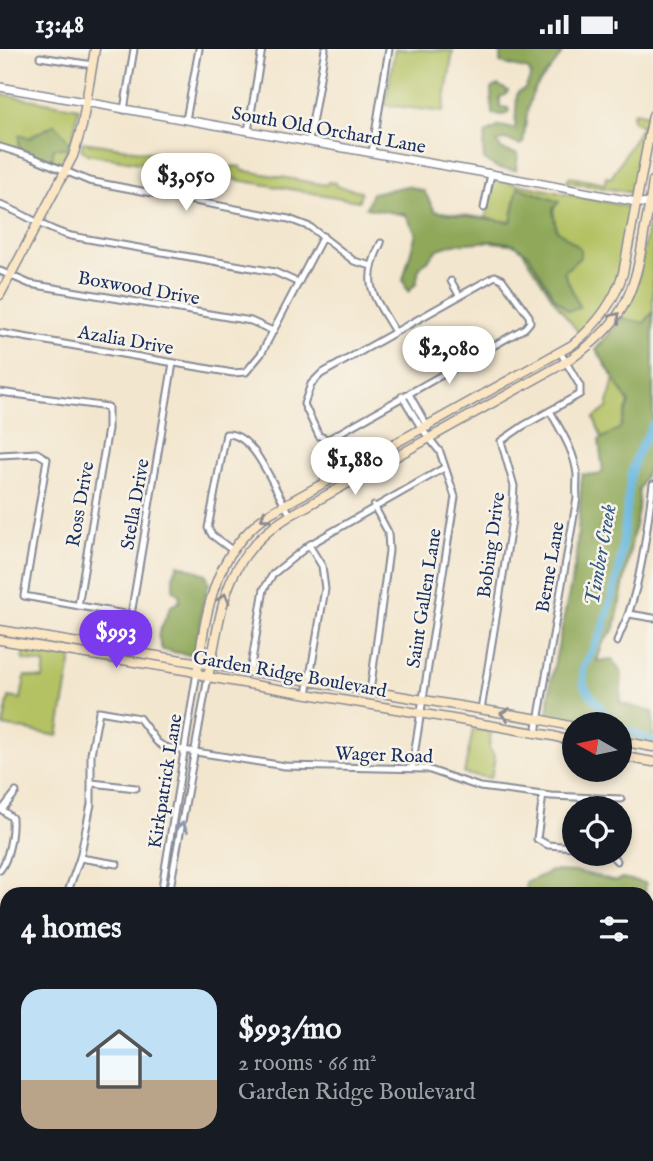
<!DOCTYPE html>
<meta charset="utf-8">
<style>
:root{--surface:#171b24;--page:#242831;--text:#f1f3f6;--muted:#9ea1a6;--accent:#7c3aed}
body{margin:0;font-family:"IM FELL English",serif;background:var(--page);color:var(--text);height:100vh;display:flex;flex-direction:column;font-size:26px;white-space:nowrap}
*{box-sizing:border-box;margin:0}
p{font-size:23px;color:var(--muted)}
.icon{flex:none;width:38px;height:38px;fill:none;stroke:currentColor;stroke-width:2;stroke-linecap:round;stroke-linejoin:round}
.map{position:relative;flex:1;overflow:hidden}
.panel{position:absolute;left:0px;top:838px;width:654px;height:275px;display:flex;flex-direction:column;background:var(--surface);border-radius:21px 21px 0 0;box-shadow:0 4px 10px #0003}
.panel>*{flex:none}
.needle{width:46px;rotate:279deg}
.tools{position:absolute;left:562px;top:663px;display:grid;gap:14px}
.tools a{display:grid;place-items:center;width:70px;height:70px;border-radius:50%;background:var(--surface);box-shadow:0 4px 10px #0003;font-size:35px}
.price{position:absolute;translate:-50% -60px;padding:0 16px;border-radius:24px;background:#fff;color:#222;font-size:23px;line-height:46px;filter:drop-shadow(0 2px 4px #0008)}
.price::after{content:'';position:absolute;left:50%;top:42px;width:21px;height:16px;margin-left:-10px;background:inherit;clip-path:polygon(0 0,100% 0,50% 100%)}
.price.active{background:var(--accent);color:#fff}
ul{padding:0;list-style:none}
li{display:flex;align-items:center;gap:21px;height:175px;padding:0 21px}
li span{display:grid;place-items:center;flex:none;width:196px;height:140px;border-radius:21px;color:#555}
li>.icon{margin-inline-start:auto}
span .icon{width:84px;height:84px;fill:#fffc;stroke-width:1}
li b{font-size:30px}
h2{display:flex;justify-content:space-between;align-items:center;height:84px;padding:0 21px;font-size:30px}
.status{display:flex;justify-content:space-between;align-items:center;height:49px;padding:0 35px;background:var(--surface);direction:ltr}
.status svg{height:19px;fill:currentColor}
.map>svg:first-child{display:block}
.green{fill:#b4c264;stroke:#687861;stroke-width:2}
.forest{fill:#8fa85a;stroke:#556c5c;stroke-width:2}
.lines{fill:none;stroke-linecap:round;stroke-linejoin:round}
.river{stroke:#62b5de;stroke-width:8}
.minor-casing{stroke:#878a96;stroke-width:9}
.tertiary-casing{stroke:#878a96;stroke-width:10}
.secondary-casing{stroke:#878a96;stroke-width:11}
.minor{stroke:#fff;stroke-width:5}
.tertiary{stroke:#fff;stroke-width:7}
.secondary{stroke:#fbe6c4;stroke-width:8}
.oneway{stroke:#8b8a91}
.oneway2{stroke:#8d97ae}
.labels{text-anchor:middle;stroke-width:5;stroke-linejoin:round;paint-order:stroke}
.street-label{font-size:19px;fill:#1b2f5e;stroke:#f7f3e8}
.water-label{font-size:21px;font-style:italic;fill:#305784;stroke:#f7f3e8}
</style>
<div class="status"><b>13:48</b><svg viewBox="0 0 49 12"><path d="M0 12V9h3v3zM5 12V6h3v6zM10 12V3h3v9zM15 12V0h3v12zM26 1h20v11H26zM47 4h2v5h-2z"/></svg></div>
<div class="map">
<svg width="653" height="1112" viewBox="0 0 653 1112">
<rect width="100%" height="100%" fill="#f7f3e8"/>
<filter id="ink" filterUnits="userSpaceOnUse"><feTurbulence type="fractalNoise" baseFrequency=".0143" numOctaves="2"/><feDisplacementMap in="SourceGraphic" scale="14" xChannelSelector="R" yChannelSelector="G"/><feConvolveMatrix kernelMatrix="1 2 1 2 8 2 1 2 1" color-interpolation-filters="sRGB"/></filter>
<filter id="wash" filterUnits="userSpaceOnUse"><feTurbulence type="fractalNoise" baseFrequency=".00686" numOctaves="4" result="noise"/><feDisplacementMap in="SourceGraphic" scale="28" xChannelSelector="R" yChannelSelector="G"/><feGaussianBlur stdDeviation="1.57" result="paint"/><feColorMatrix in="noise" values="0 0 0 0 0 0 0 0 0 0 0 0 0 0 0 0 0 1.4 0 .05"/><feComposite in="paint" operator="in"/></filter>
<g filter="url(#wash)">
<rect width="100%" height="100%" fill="#f3e6ce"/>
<g class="green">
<polygon points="395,0 453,2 443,63 385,56"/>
<polygon points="0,45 79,59 72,91 60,117 16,99 0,95"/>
<polygon points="635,63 648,66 634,144 567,133 569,128 605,135 606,128 611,129 642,77 633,72 632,65"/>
<polygon points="83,93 181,108 181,110 232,119 233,117 241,118 241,121 326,136 328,133 336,134 336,137 361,142 359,152 87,105 81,100"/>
<path d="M493,130L629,158L631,166C621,220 621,243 579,284L553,250L519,196L482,192Z"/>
<polygon points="651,162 653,163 653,408 604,394 594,369 607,359 614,329 635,277 621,267 638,231"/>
<polygon points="25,600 72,608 58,687 3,677 9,648 21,650 25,627 43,630 45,615 23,611"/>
<polygon points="473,680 491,683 489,699 495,708 491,729 464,725"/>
</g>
<g class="forest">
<path d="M501,0H564C558,15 544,26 535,40C526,55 526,77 523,94L519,96L506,90L497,93L502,101L518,105L516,121L498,119L484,111L483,98L486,84L500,77L515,80L517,44L525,40L531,27L529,21L500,14Z"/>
<polygon points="498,36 508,42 506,46 500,48 500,58 508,59 509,63 504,66 492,65 491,43 491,40"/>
<polygon points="55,75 69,93 67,99 53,99 53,108 48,113 19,99 19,86 29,89"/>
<polygon points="407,137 424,142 435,162 511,173 518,138 559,153 553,160 556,180 580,199 580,208 564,223 580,259 568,262 554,248 529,206 514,195 494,192 453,195 438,200 419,220 416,235 408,243 403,231 416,184 406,166 366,159 372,144"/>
<polygon points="653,263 653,409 639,440 638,461 615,579 603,594 597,612 612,610 622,625 620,654 653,663 653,694 620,686 620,676 583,675 548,666 551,632 576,510 582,425 598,426 603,423 599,391 620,379 629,354 596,300 622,269 644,274"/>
<polygon points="178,515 206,525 209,534 202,558 201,574 195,602 190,606 162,601 158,586 171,557 179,553 180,547 173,540 173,528"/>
<polygon points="551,822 579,823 617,832 622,829 646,834 645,845 527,845 526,834"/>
<polygon points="0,1060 7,1063 7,1106 112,1106 126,1112 0,1112"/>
<polygon points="136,1106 484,1106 483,1112 135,1112"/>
</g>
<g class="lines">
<g class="river">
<polyline points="614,676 584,637 583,620 603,580 619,522 631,424 637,405 653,375"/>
<polyline points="620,678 653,692"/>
<polyline points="648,903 653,902"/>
<polyline points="0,1099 7,1098"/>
<polyline points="49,1106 69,1106"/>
<polyline points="73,1106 82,1112"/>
<polyline points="169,1106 170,1112"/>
</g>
</g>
</g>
<g filter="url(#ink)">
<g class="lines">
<g class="minor-casing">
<g id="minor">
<polyline points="40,8 93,16"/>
<polyline points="124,61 134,0"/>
<polyline points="186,71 199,0"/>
<polyline points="248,82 262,0"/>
<polyline points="309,92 325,0"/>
<polyline points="0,98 32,108 89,132 289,170 310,178 354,212 372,217"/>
<polyline points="372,103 389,0"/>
<path d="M0,156C25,164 45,181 71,187L275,223L299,234"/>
<polyline points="484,159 491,125"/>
<path d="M381,194C360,235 374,247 395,283"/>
<polyline points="0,222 30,235 251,272 273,282"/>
<polygon points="495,227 502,230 529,267 530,273 525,279 334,387 328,390 319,387 304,355 311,335 321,325"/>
<polyline points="451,232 459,246"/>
<polyline points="0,284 233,324 246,323 261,305 323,187"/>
<polyline points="0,343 108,358 108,380 78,557"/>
<polyline points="409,345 428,379"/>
<polyline points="402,347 422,380 440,403 455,448 412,719"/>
<polyline points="0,406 37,404 47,410 24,547 130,566"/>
<path d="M232,501L212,486L208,479L226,385C256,383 275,445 291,466"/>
<polyline points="629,565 653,569"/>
<path d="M617,593C620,582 626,573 629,563C643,522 647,477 653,435"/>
<polyline points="125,602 173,314"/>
<polyline points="250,623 264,540 273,525 309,496 444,419"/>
<polyline points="370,643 389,502 388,483 374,457"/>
<polyline points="307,645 325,540 322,517 309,496"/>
<polyline points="481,661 512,471 514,437 501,392 523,377 580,345 580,337 560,303"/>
<path d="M536,684L577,449C576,441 577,433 577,426C575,403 561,382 550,362"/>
<polyline points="92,734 136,739"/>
<polyline points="543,746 537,790 548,796 574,798"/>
<path d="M0,759L12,769C13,783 9,810 0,821"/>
<polyline points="2,761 16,743"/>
<polyline points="610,805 617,812"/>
<polyline points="80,809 117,815"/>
<polyline points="67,845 80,809 91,755 91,705 99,662 139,669 157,693 164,698 285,717 427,720 480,738 551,747 621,750"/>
<polyline points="161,845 197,623"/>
<polyline points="169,845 208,628"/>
<polyline points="648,1013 653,994"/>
<polyline points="619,1112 620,1106"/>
</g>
</g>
<g class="tertiary-casing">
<polyline id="tertiary" points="0,38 491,125 652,156"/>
</g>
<g class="secondary-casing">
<g id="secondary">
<polyline points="0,246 73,107 82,77 95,0"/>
<polyline points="0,581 539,670 574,678"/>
<polyline points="0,591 190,622 208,628 553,687 574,693"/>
<path d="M197,623C207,559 213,504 270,464L572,296C597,276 614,254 623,224L653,66"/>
<path d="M208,628C223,557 222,508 291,466L566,313C621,277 634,249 644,185C647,168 651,150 653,132"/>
<polyline points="620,692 653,698"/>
<polyline points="620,707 653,713"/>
</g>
</g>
<use href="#minor" class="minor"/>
<use href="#tertiary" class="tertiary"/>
<use href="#secondary" class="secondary"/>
</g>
<defs><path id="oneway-chevron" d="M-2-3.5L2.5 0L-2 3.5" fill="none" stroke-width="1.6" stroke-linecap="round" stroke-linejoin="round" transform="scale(1.75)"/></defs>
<g class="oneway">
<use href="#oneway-chevron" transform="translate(616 268) rotate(-53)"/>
<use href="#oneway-chevron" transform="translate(265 468) rotate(145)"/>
<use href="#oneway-chevron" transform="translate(224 549) rotate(-75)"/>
<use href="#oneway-chevron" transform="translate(505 665) rotate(-171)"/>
</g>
<use class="oneway2" href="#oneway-chevron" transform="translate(182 778) rotate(-79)"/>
</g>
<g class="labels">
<g class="street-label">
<text transform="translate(329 80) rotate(10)" y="7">South Old Orchard Lane</text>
<text transform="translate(139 238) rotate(10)" y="7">Boxwood Drive</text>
<text transform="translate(126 290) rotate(10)" y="7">Azalia Drive</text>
<text transform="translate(79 455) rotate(-80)" y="7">Ross Drive</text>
<text transform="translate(134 455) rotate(-80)" y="7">Stella Drive</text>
<text transform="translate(490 496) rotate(-82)" y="7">Bobing Drive</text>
<text transform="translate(549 518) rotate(-80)" y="7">Berne Lane</text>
<text transform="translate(423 549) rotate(-81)" y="7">Saint Gallen Lane</text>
<text transform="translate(290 624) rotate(10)" y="7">Garden Ridge Boulevard</text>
<text transform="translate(384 705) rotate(2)" y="7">Wager Road</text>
<text transform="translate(164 732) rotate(-81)" y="7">Kirkpatrick Lane</text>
</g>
<g class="water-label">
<text transform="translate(600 506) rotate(-80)" y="7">Timber Creek</text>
</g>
</g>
</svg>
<div class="tools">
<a><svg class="needle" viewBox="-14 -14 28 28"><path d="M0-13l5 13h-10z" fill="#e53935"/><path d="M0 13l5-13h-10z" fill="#9ea1a6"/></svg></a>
<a><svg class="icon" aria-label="locate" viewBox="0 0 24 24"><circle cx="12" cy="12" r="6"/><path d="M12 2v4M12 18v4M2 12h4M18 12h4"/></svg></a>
</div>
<b class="price" style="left:186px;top:164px">$3,050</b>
<b class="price" style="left:449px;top:337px">$2,080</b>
<b class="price" style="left:355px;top:448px">$1,880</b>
<b class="price active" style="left:116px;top:621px">$993</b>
<section class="panel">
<h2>4 homes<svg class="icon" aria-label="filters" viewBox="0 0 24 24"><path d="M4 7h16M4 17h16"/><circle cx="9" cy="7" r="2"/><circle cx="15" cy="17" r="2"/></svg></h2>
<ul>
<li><span style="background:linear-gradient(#bfe0f5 65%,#b9a48a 0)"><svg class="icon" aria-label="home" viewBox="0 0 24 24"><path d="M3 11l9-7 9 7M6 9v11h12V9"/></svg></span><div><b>$993/mo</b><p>2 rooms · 66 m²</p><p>Garden Ridge Boulevard</p></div></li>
</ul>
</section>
</div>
